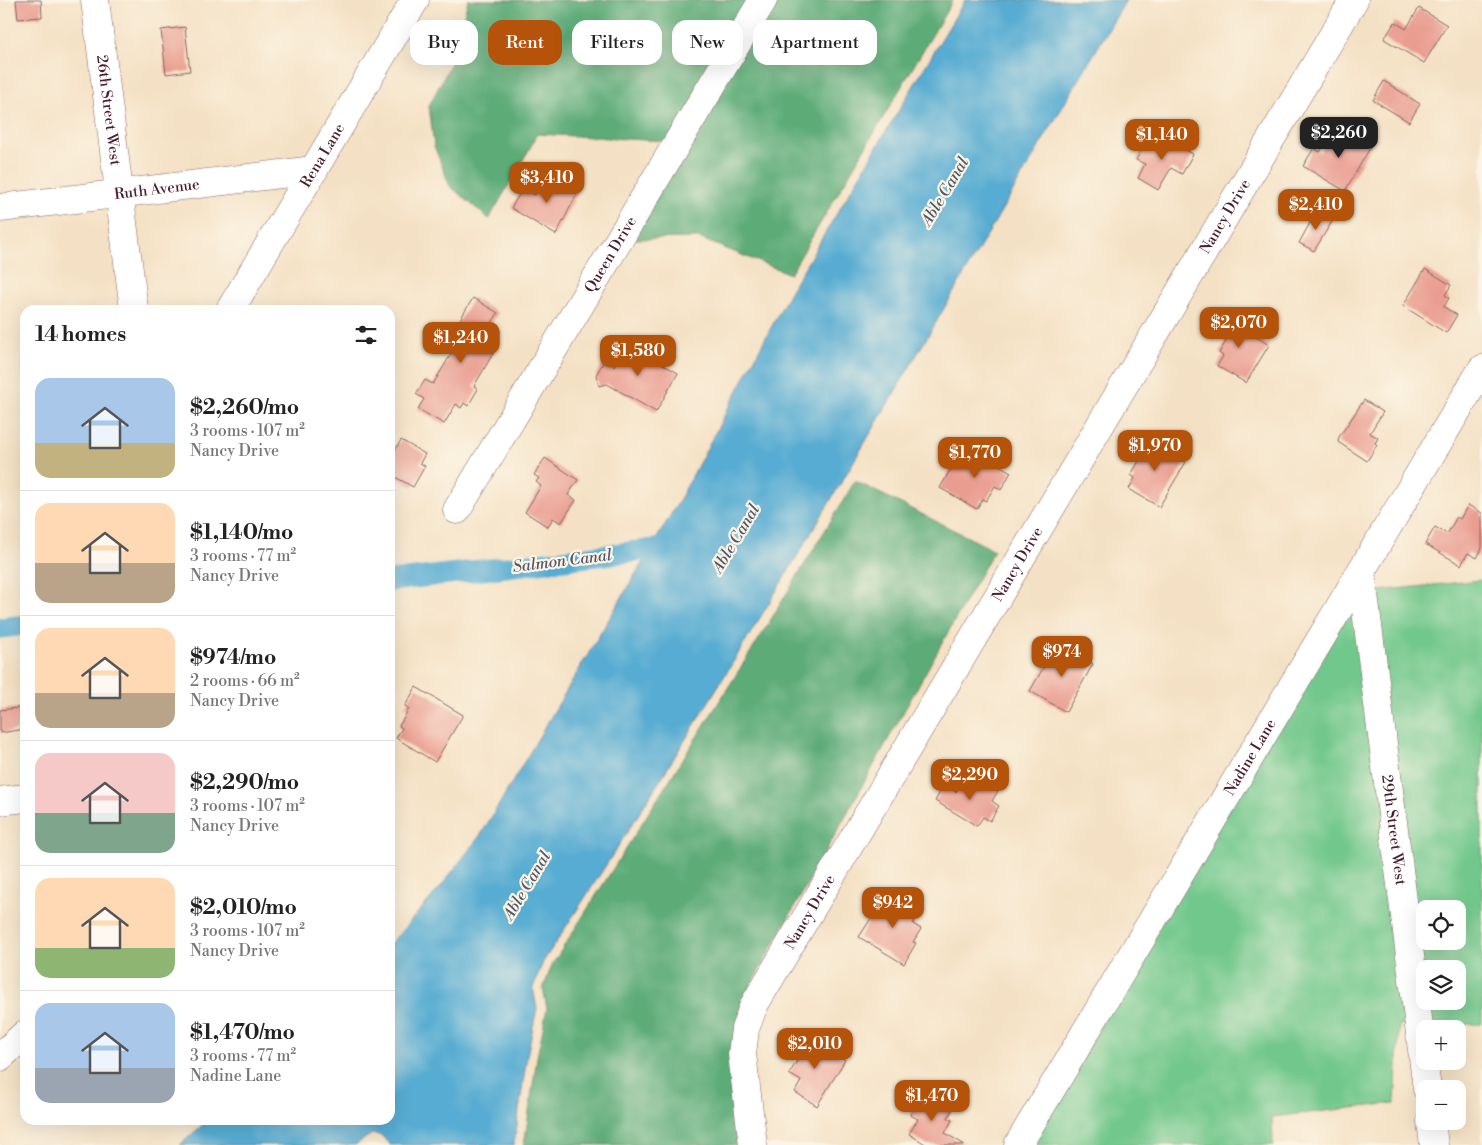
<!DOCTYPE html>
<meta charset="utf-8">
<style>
:root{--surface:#fff;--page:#f6f6f6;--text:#222;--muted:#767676;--line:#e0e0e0;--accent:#b45309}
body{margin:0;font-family:"Libre Bodoni",serif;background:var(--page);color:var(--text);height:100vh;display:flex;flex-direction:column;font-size:19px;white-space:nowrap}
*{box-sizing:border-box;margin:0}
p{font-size:16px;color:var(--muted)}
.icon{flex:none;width:28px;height:28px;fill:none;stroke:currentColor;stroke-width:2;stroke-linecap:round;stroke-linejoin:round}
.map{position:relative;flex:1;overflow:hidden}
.panel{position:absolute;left:20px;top:305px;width:375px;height:820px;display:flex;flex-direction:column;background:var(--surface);border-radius:15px;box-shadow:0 5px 20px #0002}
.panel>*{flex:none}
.hud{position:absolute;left:410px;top:20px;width:475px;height:45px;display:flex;gap:10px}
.controls{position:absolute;left:1416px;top:900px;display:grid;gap:10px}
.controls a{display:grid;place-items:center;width:50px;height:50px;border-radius:10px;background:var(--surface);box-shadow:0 5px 20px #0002;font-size:25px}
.price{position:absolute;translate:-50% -42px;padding:0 11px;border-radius:10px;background:var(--accent);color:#fff;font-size:16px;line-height:32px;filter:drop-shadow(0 1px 2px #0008)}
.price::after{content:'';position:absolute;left:50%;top:30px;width:15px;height:11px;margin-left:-8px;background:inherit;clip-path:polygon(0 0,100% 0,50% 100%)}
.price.active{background:#222;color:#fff}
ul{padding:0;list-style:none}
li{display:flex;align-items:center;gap:15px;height:125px;padding:0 15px}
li+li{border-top:1px solid var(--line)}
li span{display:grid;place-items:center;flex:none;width:140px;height:100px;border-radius:15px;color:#555}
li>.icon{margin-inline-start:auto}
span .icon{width:60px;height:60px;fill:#fffc;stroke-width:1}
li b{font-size:21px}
h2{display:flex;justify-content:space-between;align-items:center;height:60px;padding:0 15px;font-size:21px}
.tag{padding:0 18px;border-radius:15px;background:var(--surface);box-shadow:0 5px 20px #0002;font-size:18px;line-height:45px}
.tag.active{background:var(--accent);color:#fff}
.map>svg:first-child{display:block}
.green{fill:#72c88c;stroke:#5e745c;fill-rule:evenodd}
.forest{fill:#5dac78;stroke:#546652}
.water{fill:#56acd2;stroke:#50667e}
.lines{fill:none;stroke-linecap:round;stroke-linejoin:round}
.canal{stroke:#56acd2;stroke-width:21}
.building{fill:#e99d90}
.minor-casing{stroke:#866361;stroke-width:29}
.minor{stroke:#fff;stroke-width:28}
.labels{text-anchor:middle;stroke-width:4.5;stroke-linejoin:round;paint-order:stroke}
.street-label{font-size:15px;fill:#4a1f2b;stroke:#fcf5e5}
.water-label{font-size:16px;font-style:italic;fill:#4f576e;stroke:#fcf5e5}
</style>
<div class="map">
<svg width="1482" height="1145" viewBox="0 0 1482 1145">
<rect width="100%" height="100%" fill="#fcf5e5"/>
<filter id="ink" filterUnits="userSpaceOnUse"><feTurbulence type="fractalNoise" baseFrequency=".02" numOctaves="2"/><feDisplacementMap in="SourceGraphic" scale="10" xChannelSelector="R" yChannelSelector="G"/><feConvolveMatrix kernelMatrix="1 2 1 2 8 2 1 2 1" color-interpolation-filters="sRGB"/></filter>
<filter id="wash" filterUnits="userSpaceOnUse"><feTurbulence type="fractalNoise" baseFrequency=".0096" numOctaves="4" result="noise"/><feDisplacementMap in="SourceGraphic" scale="20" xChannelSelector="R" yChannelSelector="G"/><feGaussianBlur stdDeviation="1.12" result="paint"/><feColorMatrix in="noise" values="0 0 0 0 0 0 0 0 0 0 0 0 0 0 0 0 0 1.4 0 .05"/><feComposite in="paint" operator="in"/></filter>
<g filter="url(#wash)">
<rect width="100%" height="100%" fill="#f4e1c5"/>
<path class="green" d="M1482,580V1024L1399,1025L1395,1103L1272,1117L1273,1145H1032L1348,594ZM1425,909H1458V941H1425ZM1425,969H1458V1001H1425Z"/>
<g class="forest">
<polygon points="468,0 953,0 790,274 699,238 635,239 663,141 538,134 489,219 450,186 434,146 429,106 452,61"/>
<polygon points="855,481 994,550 742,1001 756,1145 524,1145 537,1057 547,1009 543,989 552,965 764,631"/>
</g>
<path class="water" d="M965,0H1126C934,322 750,649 543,962L533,988L537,1008L527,1056L514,1145H390L381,1135L372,1134L355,1145H180L208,1120H390V944L439,889L482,833L679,501L791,290Z"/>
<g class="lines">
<g class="canal">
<polyline points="390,581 680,546"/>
<polyline points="0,628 25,625"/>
</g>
</g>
<g id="blocks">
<g class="building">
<polygon points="16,0 41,0 42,17 18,19"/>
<polygon points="1419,8 1447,25 1424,63 1384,39 1395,22 1406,29"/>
<polygon points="185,27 190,71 166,74 161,30"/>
<polygon points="1384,81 1420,104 1409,122 1373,100"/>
<polygon points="1341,128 1371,146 1345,191 1303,166 1314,148 1320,152 1330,136 1335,139"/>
<polygon points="1161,136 1193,154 1182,174 1171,168 1158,190 1138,178 1145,164 1136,160 1145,143 1154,148"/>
<polygon points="548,173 578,192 556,235 511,208 523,188 535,195"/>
<polygon points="1317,210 1333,220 1314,251 1299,243"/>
<polygon points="1425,269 1451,285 1445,295 1449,298 1444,307 1457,315 1446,333 1403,306"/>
<polygon points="473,298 498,313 490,326 495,329 487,341 497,347 474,386 478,389 468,406 464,403 461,408 456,404 444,424 418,409 424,399 416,394 425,380 433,384 456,346 447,341"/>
<polygon points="1221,315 1269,345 1246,383 1217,366 1223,356 1219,353 1226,341 1211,332"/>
<polygon points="626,343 678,373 656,412 607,384 599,386 596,375 604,361 614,366"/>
<polygon points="1364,400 1383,412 1370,433 1378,438 1375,443 1377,445 1367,461 1338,442 1339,437"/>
<polygon points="1144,437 1186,462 1159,507 1129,489 1135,478 1131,475 1140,459 1134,455"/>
<polygon points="401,440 425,454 420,463 425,466 413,487 390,474 390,459"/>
<polygon points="971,449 1011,472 1001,490 995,486 986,501 982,499 977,509 940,488 954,463 961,467"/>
<polygon points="545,458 578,480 568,495 576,500 561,523 553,518 548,527 525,512 541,486 536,482 539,478 534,475"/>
<polygon points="1468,505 1482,513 1482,548 1477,558 1468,553 1461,565 1425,544 1435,527 1447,534 1457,517 1460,519"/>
<polygon points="1057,644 1093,664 1066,712 1030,691"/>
<polygon points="416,687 463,715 435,762 396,738 402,728 399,726 409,709 405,706"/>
<polygon points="25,707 25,729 0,733 0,710"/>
<polygon points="970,775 998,791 992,801 999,806 990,821 983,817 977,826 935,801 944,785 956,792 961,783 964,785"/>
<polygon points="892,894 920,911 913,924 921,929 913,942 916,943 904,964 859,937 881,903 886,906"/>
<polygon points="805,1036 845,1060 817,1106 795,1092 801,1081 789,1074 800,1056 795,1053"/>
<polygon points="924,1091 953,1108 948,1118 952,1120 945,1133 965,1145 927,1145 909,1134 918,1119 910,1115"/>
</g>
</g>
</g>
<g filter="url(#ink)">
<use href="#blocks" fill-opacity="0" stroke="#866361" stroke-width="1"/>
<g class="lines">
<g class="minor-casing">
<g id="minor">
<path id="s1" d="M95,0L134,310"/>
<path id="s2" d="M0,208L314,170"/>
<path id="s3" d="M230,310L415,0"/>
<path id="s4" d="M457,510L763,0"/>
<path id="s5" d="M1361,571L1427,1089"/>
<polyline points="0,801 25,798"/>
<polyline points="0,1057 25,1034"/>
<polyline points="1431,1121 1434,1145"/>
<path id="s6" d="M753,1145L742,1054L745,1029L754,1005L1354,0"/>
<path id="s7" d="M1018,1145L1482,369"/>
</g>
</g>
<use href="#minor" class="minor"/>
</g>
</g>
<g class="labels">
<g class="street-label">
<text dy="5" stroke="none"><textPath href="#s1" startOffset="111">26th Street West</textPath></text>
<text dy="5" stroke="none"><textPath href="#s3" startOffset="180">Rena Lane</textPath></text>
<text dy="5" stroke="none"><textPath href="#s2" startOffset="158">Ruth Avenue</textPath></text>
<text dy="5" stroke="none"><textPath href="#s6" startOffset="1061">Nancy Drive</textPath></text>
<text dy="5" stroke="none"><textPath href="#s4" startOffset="298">Queen Drive</textPath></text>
<text dy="5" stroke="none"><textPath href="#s6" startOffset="656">Nancy Drive</textPath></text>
<text dy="5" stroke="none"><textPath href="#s7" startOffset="452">Nadine Lane</textPath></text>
<text dy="5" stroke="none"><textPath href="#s5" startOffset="261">29th Street West</textPath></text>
<text dy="5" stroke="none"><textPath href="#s6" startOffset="251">Nancy Drive</textPath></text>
</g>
<g class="water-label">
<text transform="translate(944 191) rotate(-59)" y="6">Able Canal</text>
<text transform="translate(735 538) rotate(-59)" y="6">Able Canal</text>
<text transform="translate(562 560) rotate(-7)" y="6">Salmon Canal</text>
<text transform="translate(526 885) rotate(-59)" y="6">Able Canal</text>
</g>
</g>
</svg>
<div class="controls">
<a><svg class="icon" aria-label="locate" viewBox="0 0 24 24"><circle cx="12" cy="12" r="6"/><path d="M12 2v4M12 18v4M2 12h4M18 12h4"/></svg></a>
<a><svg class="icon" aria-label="layers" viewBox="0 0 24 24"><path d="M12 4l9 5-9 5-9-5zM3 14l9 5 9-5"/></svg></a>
<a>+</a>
<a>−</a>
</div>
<b class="price active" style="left:1339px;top:159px">$2,260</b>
<b class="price" style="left:1162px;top:161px">$1,140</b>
<b class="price" style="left:547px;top:204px">$3,410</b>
<b class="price" style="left:1316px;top:231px">$2,410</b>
<b class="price" style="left:1239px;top:349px">$2,070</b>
<b class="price" style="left:461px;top:364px">$1,240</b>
<b class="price" style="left:638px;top:377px">$1,580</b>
<b class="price" style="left:1155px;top:472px">$1,970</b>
<b class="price" style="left:975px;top:479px">$1,770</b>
<b class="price" style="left:1062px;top:678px">$974</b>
<b class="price" style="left:970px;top:801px">$2,290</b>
<b class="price" style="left:893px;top:929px">$942</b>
<b class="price" style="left:815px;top:1070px">$2,010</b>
<b class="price" style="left:932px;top:1122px">$1,470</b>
<div class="hud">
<a class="tag">Buy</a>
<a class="tag active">Rent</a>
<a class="tag">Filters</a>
<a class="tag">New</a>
<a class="tag">Apartment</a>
</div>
<section class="panel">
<h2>14 homes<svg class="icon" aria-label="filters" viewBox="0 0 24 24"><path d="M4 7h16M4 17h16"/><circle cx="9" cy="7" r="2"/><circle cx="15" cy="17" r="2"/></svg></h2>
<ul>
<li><span style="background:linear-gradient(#a9c7e8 65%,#c2b280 0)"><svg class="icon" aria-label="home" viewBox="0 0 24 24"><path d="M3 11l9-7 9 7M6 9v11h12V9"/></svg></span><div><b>$2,260/mo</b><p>3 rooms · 107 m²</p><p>Nancy Drive</p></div></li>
<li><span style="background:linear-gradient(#ffd9b3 60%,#b9a48a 0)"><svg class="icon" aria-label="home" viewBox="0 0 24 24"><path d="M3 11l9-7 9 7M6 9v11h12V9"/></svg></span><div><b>$1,140/mo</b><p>3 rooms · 77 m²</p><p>Nancy Drive</p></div></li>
<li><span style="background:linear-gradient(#ffd9b3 65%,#b9a48a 0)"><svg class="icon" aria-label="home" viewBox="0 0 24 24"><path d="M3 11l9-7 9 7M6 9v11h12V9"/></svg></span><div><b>$974/mo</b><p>2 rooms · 66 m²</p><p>Nancy Drive</p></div></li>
<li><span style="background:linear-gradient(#f6c9c9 60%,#7fa58c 0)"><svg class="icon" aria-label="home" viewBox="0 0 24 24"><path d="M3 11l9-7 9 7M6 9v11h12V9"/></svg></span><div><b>$2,290/mo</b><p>3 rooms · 107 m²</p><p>Nancy Drive</p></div></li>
<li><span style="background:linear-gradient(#ffd9b3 70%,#8fb573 0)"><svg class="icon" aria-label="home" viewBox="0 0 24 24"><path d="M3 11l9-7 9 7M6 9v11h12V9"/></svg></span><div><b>$2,010/mo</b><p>3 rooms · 107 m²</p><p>Nancy Drive</p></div></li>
<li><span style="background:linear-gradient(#a9c7e8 65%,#9aa5b1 0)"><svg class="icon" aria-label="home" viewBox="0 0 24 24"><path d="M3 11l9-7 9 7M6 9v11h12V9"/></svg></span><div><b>$1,470/mo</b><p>3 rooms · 77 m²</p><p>Nadine Lane</p></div></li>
</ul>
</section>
</div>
